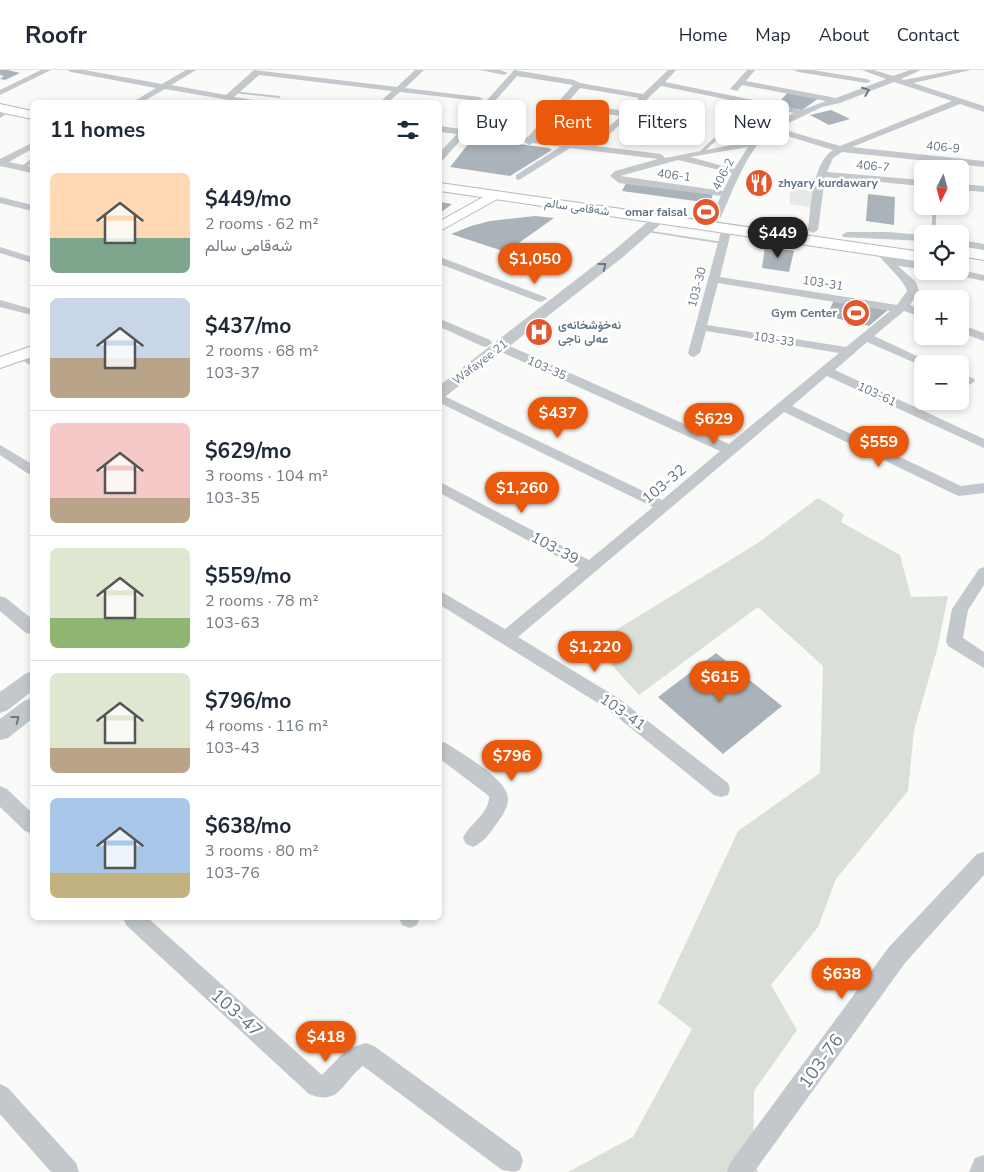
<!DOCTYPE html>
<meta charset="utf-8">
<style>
:root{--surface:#fff;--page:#f2f2f3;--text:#1f2937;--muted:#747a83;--line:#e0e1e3;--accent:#ea580c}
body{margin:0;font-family:"Nunito Sans",Vazirmatn,sans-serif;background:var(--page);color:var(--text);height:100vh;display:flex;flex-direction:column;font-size:19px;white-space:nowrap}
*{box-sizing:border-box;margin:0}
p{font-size:16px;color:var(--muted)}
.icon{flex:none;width:28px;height:28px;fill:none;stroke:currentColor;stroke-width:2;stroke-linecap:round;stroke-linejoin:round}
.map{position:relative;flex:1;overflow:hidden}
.panel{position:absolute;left:30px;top:30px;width:412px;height:820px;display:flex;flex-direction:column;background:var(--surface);border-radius:8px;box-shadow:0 2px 8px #0003}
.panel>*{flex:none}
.guide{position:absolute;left:458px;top:30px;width:451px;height:45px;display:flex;gap:10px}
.needle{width:32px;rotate:186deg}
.buttons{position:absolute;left:914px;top:90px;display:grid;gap:10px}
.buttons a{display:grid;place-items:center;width:55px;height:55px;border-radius:8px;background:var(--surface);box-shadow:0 2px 8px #0003;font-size:25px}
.price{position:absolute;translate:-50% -42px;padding:0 11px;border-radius:18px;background:var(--accent);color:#fff;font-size:16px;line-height:32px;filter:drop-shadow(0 1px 2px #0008)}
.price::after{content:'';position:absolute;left:50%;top:30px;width:15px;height:11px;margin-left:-8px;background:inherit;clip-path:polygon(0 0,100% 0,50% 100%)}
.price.current{background:#222;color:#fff}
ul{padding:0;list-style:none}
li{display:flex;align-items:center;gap:15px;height:125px;padding:0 20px}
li+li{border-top:1px solid var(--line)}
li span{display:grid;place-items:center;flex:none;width:140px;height:100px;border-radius:8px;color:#555}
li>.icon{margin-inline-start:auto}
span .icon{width:60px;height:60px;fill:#fffc;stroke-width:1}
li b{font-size:21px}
h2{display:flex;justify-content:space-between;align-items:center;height:60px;padding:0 20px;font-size:21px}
.chip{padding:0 18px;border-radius:8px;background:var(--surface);box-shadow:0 2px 8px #0003;font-size:18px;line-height:45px}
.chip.current{background:var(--accent);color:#fff}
header{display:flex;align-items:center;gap:30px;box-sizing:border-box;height:70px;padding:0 25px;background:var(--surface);border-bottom:1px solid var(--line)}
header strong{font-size:24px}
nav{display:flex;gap:28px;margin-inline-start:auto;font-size:18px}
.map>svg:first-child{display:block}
.built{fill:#e8e9e9}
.green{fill:#dadfd7}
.building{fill:#aab3b9}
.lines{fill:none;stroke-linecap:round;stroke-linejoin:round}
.secondary-casing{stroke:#b3babf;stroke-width:2}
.primary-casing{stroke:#b5babe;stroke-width:2}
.service{fill:#c3c8cc;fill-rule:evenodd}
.minor{fill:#c3c8cc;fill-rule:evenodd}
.tertiary{fill:#c3c8cc;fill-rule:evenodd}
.secondary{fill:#fff;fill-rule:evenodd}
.primary{fill:#fff;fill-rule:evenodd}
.oneway{stroke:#6a7a87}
.labels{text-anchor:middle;stroke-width:5;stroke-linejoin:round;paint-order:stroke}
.far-street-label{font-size:12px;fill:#657683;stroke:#fff}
.far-poi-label{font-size:12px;font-weight:bold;fill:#657683;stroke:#fff;text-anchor:start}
.street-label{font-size:15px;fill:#657683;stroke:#fff}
.near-street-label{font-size:18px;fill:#657683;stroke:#fff}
</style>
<header>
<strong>Roofr</strong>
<nav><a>Home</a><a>Map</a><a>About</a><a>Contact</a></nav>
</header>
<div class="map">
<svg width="984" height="1102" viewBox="0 0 984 1102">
<rect width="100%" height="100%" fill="#fafaf8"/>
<polygon class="built" points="790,118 817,119 815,138 790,134"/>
<polygon class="green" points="818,428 844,444 841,452 900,485 911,527 948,526 937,580 914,660 908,721 836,809 818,857 771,915 797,960 754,1021 753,1094 759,1102 568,1102 633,1067 692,959 658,933 738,761 820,703 823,596 758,537 639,625 593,574 758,473"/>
<g class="building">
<polygon points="0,0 8,0 20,3 5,10 0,9 4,6 0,5"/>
<polygon points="788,22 819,28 802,40 777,35"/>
<polygon points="831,40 850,49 829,55 810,45"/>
<polygon points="473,68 549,78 552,80 510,106 450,97"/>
<polygon points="749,107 769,109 769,118 749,117"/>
<polygon points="626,113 713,124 710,133 622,121"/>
<polygon points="868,124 895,127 894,155 866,151"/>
<polygon points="440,132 452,134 440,143"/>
<polygon points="535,146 554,148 506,182 451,164 471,156 490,151"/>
<polygon points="765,177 794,181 789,202 762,198"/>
<polygon points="834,230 889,239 869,256 827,246"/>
<polygon points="716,583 782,636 723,684 658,627"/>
</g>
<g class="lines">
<g class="secondary-casing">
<g id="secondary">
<polygon points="494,121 499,122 501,125 499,128 440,161 440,151"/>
<polygon points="32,276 32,287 0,298 0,287"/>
</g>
</g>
<g class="primary-casing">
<g id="primary">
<polygon points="0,34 32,41 32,49 0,42"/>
<polygon points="440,113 922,182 922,192 440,121"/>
<polygon points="960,176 984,180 984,190 960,186"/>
</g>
</g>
<g class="service">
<polygon points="234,21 279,26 281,27 279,28 233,23"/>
<path d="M777,36L780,37L728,61L711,75L703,83L700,82C720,58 749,48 777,36Z"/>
<polygon points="30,90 32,90 32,93 24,99 20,99 20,97"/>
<polygon points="933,136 937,136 935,164 931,164"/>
<polygon points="645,160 723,172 725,173 723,174 647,162 645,161"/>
</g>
<g class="minor">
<polygon points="41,0 51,0 0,25 0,20"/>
<polygon points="67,0 84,0 162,14 186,0 196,0 171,15 226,25 254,0 397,17 415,0 424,0 405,18 479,27 483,29 479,31 400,22 388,32 380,32 392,21 259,5 234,27 254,30 255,32 240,32 165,19 142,32 133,32 156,18 71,2"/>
<polygon points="480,0 500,0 508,3 504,5"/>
<path d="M514,0L574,10L580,13L643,24L668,0H676L665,12L802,40L826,31L742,15L737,21L730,19L747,0H755L746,11L836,28L886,9L862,0H874L893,6L910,0H921L901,9L904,10L955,0H971L913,13L984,36V42L960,34L852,77L984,91V97L842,82L833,88L827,102L922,110V116L825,107L818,160L813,163L808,160C811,137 812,93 833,80L771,61C748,78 733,120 721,147L716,150L711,147L721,126L619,113L610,106L615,101L658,89L570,78L519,110L516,109V105L560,77L533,73L529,75L525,72L465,65L443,90L440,91V82L457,64L440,62V56L461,59ZM517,6L573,15L528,67L469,60ZM894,12L952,31L840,76L778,58L822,37L840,33ZM661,16L794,43C779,51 761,56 752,71L665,88L661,84L597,76ZM580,18L639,28L626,41L567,33ZM563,38L621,46L588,75L537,69ZM748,77L734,99L690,87ZM678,90L732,103L723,121L620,106Z"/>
<polygon points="794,0 813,0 867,9 871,11 867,13 798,2"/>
<polygon points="0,42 5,42 6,44 0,48"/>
<polygon points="32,73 32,79 9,92 32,97 32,103 0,96 0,89"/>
<polygon points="960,114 984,116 984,122 960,120"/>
<polygon points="0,127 32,135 32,141 0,133"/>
<path d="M727,155L732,158L720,207L897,235L907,221C906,212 881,190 875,181L880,178L884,179L892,188L922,193V199L898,196L916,212L919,221L910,235L922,240V247L904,241L874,266L934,294H922V296L867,272L835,300L984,369V378L827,306L792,336L961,416L984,413V423L959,426L954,424L784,342L518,567L618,628L728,713L730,719L728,725L721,727L714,725L606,638L440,535V521L505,559L579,498L440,423V412L589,490L653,437L440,333V324L662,430L720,381L497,280L495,277L497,274H505L729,374L839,283L706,261L700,283L694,287L690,286L688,283L722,158ZM718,213L890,241L846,277L707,255Z"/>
<polygon points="847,162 889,162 922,165 922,171 843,167 842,165"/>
<polygon points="960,170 984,174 984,180 960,176"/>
<polygon points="0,177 32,187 32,193 0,183"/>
<polygon points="440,187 545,227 547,229 541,232 537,231 440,194"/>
<polygon points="960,200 984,205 984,211 945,203 944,201"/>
<polygon points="0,230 32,239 32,245 0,237"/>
<polygon points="440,249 490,270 492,273 486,277 482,276 440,257"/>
<polygon points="960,254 984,263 984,271 960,262"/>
<polygon points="22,281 32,286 32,295 28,294 16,285 18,282"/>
<polygon points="960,304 973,308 975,311 969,315 960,312"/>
<polygon points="0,375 32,394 32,405 27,403 0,385"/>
<polygon points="984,497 984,515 968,540 963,568 984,582 984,598 948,576 946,571 952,539 979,499"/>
<polygon points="0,526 6,528 32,549 32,564 26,563 0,541"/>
<path d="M440,671L446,673C462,684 508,709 508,729C508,737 502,747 497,753C491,762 483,773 473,777L466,774L463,768C469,754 490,743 489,726L440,689Z"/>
<polygon points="0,716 7,719 32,743 32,764 25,761 0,737"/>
<polygon points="984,782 984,805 905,893 754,1102 727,1102 730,1093 889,877 977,784"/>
<path d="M123,848H148L322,1005L347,979L366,973L374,976L520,1082L523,1091L520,1100L514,1102L502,1100L363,996C343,1010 340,1037 309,1024L126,855Z"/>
<polygon points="399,848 420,848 417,855 410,858 402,855"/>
<polygon points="0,1014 8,1018 76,1093 79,1102 51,1102 0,1044"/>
<polygon points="984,1085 984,1102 969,1102 975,1088"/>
</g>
<g class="tertiary">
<polygon points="660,144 666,148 664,151 623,187 446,326 440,328 440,315 613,181 656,145"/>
<polygon points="32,601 32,621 8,640 0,643 0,622 25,604"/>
<polygon points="32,628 32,649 8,668 0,670 0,649 24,631"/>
</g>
<use href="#secondary" class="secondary"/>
<use href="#primary" class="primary"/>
</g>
<defs><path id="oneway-chevron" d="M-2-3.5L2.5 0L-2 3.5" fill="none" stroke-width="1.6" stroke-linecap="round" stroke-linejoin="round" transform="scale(1.25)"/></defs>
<g class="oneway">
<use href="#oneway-chevron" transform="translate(866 21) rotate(-21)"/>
<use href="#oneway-chevron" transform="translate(603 196) rotate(-38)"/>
<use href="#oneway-chevron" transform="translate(16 649) rotate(-37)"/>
</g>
<defs>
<g id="restaurant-disc" transform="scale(1.4375)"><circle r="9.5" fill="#e4572e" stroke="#fff"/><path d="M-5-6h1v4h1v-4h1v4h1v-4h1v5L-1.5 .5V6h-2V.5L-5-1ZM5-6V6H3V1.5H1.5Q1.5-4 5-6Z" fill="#fff"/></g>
<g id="stadium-disc" transform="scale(1.4375)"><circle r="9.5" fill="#e4572e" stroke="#fff"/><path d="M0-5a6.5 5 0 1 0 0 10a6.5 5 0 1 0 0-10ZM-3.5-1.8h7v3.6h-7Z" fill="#fff"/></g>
<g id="hospital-disc" transform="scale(1.4375)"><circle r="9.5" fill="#e4572e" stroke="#fff"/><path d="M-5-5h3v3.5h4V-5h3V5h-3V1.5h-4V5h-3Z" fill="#fff"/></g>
</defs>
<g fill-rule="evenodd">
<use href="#restaurant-disc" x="759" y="113"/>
<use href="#stadium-disc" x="706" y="142"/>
<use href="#stadium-disc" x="856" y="243"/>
<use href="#hospital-disc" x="539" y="262"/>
</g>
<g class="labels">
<g class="far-street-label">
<text transform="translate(943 77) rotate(6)" y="4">406-9</text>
<text transform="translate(873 96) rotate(5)" y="4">406-7</text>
<text transform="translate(723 104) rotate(-63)" y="4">406-2</text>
<text transform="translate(674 105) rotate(7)" y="4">406-1</text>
<text transform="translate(577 137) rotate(8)" y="4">شەقامی سالم</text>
<text transform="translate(823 213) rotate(9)" y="4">103-31</text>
<text transform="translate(697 217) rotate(-75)" y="4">103-30</text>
<text transform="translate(774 269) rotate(9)" y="4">103-33</text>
<text transform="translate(480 292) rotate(-37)" y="4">Wafayee 21</text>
<text transform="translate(547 298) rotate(24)" y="4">103-35</text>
<text transform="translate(877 324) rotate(25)" y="4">103-61</text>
</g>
<g class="far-poi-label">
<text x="778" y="117">zhyary kurdawary</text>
<text x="687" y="146" text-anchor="end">omar faisal</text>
<text x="837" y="247" text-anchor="end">Gym Center</text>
<text x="558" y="259">نەخۆشخانەی<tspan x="558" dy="14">عەلی ناجی</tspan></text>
</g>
<g class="street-label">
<text transform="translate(664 414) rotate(-40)" y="5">103-32</text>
<text transform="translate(555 478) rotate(28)" y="5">103-39</text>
<text transform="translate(623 642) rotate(35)" y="5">103-41</text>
</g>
<g class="near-street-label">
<text transform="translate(237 943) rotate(42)" y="6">103-47</text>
<text transform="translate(821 991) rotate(-54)" y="6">103-76</text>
</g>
</g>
</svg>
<div class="buttons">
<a><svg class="needle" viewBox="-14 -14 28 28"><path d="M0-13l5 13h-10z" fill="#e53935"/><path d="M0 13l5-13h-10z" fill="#747a83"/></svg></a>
<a><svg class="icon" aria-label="locate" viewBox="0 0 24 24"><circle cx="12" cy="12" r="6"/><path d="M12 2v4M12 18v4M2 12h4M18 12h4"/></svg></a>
<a>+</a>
<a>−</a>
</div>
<b class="price current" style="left:778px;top:189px">$449</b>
<b class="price" style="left:535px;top:215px">$1,050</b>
<b class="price" style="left:558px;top:369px">$437</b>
<b class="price" style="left:714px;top:375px">$629</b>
<b class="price" style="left:879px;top:398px">$559</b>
<b class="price" style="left:522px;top:444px">$1,260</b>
<b class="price" style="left:595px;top:603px">$1,220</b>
<b class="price" style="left:720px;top:633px">$615</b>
<b class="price" style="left:512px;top:712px">$796</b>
<b class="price" style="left:842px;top:930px">$638</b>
<b class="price" style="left:326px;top:993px">$418</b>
<div class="guide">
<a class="chip">Buy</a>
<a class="chip current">Rent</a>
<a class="chip">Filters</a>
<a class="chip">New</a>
</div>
<section class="panel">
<h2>11 homes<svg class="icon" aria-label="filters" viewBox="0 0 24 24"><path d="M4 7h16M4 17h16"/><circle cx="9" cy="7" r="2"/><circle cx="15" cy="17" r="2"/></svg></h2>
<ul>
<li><span style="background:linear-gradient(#ffd9b3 65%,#7fa58c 0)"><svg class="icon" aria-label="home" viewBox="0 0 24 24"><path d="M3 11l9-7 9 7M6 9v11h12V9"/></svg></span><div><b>$449/mo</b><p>2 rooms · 62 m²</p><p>شەقامی سالم</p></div></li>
<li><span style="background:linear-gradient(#c9d6e8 60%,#b9a48a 0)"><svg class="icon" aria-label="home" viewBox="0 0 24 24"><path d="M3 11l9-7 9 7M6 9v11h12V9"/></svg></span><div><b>$437/mo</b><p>2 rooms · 68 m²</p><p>103-37</p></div></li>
<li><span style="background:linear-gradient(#f6c9c9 75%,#b9a48a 0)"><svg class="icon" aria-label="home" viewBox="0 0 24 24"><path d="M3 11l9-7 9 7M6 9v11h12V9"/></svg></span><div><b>$629/mo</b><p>3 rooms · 104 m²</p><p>103-35</p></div></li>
<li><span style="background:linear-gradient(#dfe7d0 70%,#8fb573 0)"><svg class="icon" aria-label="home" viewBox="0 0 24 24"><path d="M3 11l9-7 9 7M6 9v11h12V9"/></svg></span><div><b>$559/mo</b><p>2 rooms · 78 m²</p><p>103-63</p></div></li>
<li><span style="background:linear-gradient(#dfe7d0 75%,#b9a48a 0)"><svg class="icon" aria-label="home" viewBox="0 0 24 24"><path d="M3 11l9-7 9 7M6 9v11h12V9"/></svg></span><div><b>$796/mo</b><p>4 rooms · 116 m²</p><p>103-43</p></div></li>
<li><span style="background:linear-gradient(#a9c7e8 75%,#c2b280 0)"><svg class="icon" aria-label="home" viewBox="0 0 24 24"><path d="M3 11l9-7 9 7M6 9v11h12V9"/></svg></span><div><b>$638/mo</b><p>3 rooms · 80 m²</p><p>103-76</p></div></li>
</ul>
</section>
</div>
